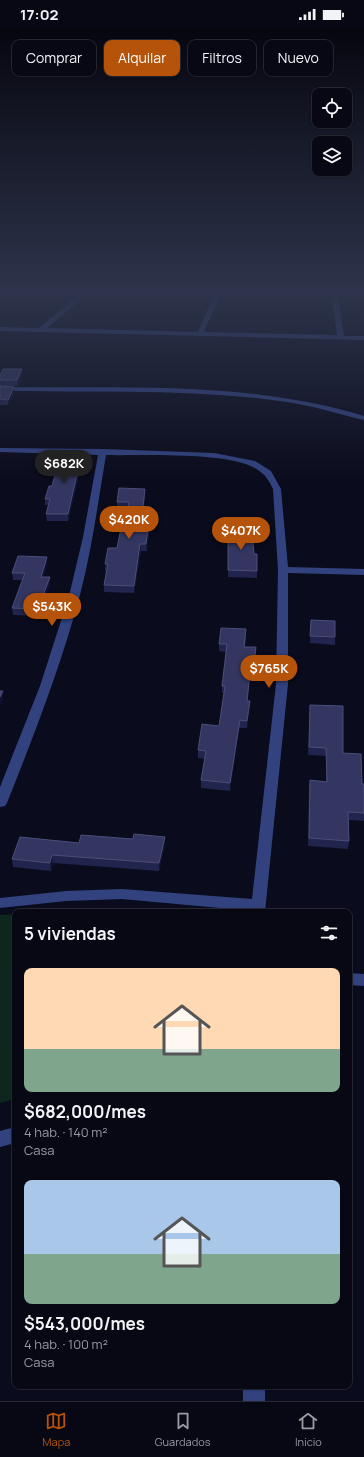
<!DOCTYPE html>
<html lang="es">
<meta charset="utf-8">
<style>
:root{--surface:#080815;--page:#161622;--text:#f1f3f6;--muted:#989aa0;--line:#292934;--accent:#b45309}
body{margin:0;font-family:Manrope,sans-serif;background:var(--page);color:var(--text);height:100vh;display:flex;flex-direction:column;font-size:15px;white-space:nowrap}
*{box-sizing:border-box;margin:0}
p{font-size:13px;color:var(--muted)}
.icon{flex:none;width:22px;height:22px;fill:none;stroke:currentColor;stroke-width:2;stroke-linecap:round;stroke-linejoin:round}
.map{position:relative;flex:1;overflow:hidden}
.drawer{position:absolute;left:12px;top:881px;width:340px;height:480px;display:flex;flex-direction:column;background:var(--surface);border-radius:8px;box-shadow:0 1px 3px #0004,0 0 0 1px var(--line)}
.drawer>*{flex:none}
.hud{position:absolute;left:12px;top:12px;width:340px;height:36px;display:flex;gap:8px}
.buttons{position:absolute;left:312px;top:60px;display:grid;gap:8px}
.buttons a{display:grid;place-items:center;width:40px;height:40px;border-radius:8px;background:var(--surface);box-shadow:0 1px 3px #0004,0 0 0 1px var(--line);font-size:20px}
.price{position:absolute;translate:-50% -34px;padding:0 9px;border-radius:14px;background:var(--accent);color:#fff;font-size:13px;line-height:26px;filter:drop-shadow(0 1px 2px #0008)}
.price::after{content:'';position:absolute;left:50%;top:24px;width:12px;height:9px;margin-left:-6px;background:inherit;clip-path:polygon(0 0,100% 0,50% 100%)}
.price.selected{background:#222;color:#fff}
ul{padding:0;list-style:none}
li{display:grid;align-content:center;gap:8px;height:212px;padding:0 12px}
li span{display:grid;place-items:center;height:124px;border-radius:8px;color:#555}
li>.icon{margin-inline-start:auto}
span .icon{width:72px;height:72px;fill:#fffc;stroke-width:1}
li b{font-size:17px}
h2{display:flex;justify-content:space-between;align-items:center;height:48px;padding:0 12px;font-size:17px}
.tag{padding:0 14px;border-radius:8px;background:var(--surface);box-shadow:0 1px 3px #0004,0 0 0 1px var(--line);font-size:14px;line-height:36px}
.tag.selected{background:var(--accent);color:#fff}
.status{display:flex;justify-content:space-between;align-items:center;height:28px;padding:0 20px;background:var(--surface);direction:ltr}
.status svg{height:11px;fill:currentColor}
.menu{display:flex;justify-content:space-around;align-items:center;height:56px;border-top:1px solid var(--line);background:var(--surface);font-size:11px;color:var(--muted)}
.menu a{display:grid;justify-items:center;gap:2px}
.menu .selected{color:var(--accent)}
.map>svg:first-child{display:block}
.green{fill:#0d271f}
.lines{fill:none;stroke-linecap:round;stroke-linejoin:round}
.minor{fill:#31427f;fill-rule:evenodd}
.wall{fill:#21244c}
.shaded-wall{fill:#111231}
.building{fill:#333660;stroke:#4a4e79}
</style>
<div class="status"><b>17:02</b><svg viewBox="0 0 49 12"><path d="M0 12V9h3v3zM5 12V6h3v6zM10 12V3h3v9zM15 12V0h3v12zM26 1h20v11H26zM47 4h2v5h-2z"/></svg></div>
<div class="map">
<svg width="364" height="1373" viewBox="0 0 364 1373">
<rect width="100%" height="100%" fill="#0a0b1c"/>
<polygon class="green" points="15,886 15,1071 0,1075 0,887"/>
<g class="lines">
<g class="minor">
<polygon points="85,262 92,262 47,300 198,304 216,262 222,262 204,304 337,307 331,262 337,262 344,308 364,308 364,312 0,303 0,299 39,300"/>
<path d="M0,359C121,361 247,352 364,388V392C338,386 314,378 287,374C193,360 95,365 0,363Z"/>
<path d="M0,420L103,421L214,425L255,433L271,443L281,461L288,539L364,541V547L288,545V656L265,884L122,871L66,873L0,880V870L66,863L122,861L252,871L276,656L278,542L273,461C269,453 266,447 258,442C231,423 142,428 106,427C98,474 92,521 80,567C61,638 34,707 7,775L5,778L0,779V759L40,658L69,568L83,509L98,427L0,424Z"/>
<polygon points="349,945 364,946 364,958 349,957"/>
<polygon points="15,1099 15,1115 0,1119 0,1103"/>
<rect x="243" y="1358" width="22" height="15"/>
</g>
</g>
<g class="wall">
<polygon points="0,347 23,347 18,358 0,358"/>
<polygon points="0,358 14,359 14,365 8,377 0,377"/>
<polygon points="82,425 83,431 68,493 47,493 46,486 49,477 45,477 45,471 52,458"/>
<polygon points="145,467 144,479 151,486 147,523 141,523 134,565 104,564 104,557 106,543 105,543 105,536 117,520 126,500 128,480 117,480 117,474"/>
<polygon points="228,501 254,526 257,543 257,550 228,549"/>
<polygon points="47,529 47,536 43,549 50,549 50,556 39,588 13,587 12,580 23,552 13,552 12,545"/>
<polygon points="311,592 335,609 335,617 310,615"/>
<polygon points="246,608 245,619 256,619 254,644 250,644 247,673 250,673 249,681 247,700 239,700 230,763 201,760 201,752 205,731 198,730 198,722 219,698 224,665 222,665 222,658 226,624 219,623 219,616"/>
<polygon points="310,677 343,725 362,756 364,756 364,793 349,792 349,813 348,821 308,818 309,760 310,752 326,754 326,728 308,727"/>
<polygon points="165,809 165,817 159,843 53,835 51,843 13,839 12,831 79,815"/>
<polygon points="349,1185 351,1209 349,1217"/>
</g>
<g class="shaded-wall">
<polygon points="22,341 23,347 18,358 17,352"/>
<polygon points="14,359 14,365 8,377 8,372"/>
<polygon points="82,425 83,431 68,493 68,486"/>
<polygon points="145,461 145,467 143,486 143,479"/>
<polygon points="151,479 151,486 147,523 146,516"/>
<polygon points="140,516 141,523 134,565 134,558"/>
<polygon points="47,529 47,536 41,556 41,549"/>
<polygon points="50,549 50,556 39,588 38,581"/>
<polygon points="3,663 3,671 0,679 0,669"/>
<polygon points="250,673 249,681 247,700 247,693"/>
<polygon points="240,692 239,700 230,763 230,755"/>
<polygon points="165,809 165,817 159,843 159,835"/>
<polygon points="52,827 53,835 51,843 50,835"/>
</g>
<g class="building">
<polygon points="3,341 22,341 17,352 0,352 0,347"/>
<polygon points="0,358 14,359 8,372 0,371"/>
<polygon points="61,424 82,425 68,486 46,486 50,471 45,471 49,458 52,458"/>
<polygon points="119,460 145,461 143,479 151,479 146,516 140,516 134,558 104,557 108,536 105,536 108,520 117,520 121,500 126,500 129,474 117,474"/>
<polygon points="228,501 252,502 254,526 257,526 257,543 228,542"/>
<polygon points="18,528 47,529 41,549 50,549 38,581 12,580 25,545 12,545"/>
<polygon points="311,592 335,593 335,609 310,608"/>
<polygon points="221,600 246,601 244,619 256,619 254,636 251,636 247,673 250,673 247,693 240,692 230,755 201,752 206,723 198,722 202,696 219,698 225,658 222,658 227,616 219,616"/>
<polygon points="0,663 3,663 0,669"/>
<polygon points="310,677 343,678 343,725 361,726 362,756 364,756 364,785 348,784 349,813 309,810 310,752 327,754 326,720 309,719"/>
<polygon points="134,806 165,809 159,835 52,827 50,835 12,831 20,809 79,815 81,807 133,811"/>
<polygon points="349,1185 351,1209 349,1209"/>
<polygon points="349,1267 350,1279 349,1279"/>
</g>
<linearGradient id="sky" x2="0" y2="1"><stop stop-color="#06060f"/><stop offset="0.58" stop-color="#2d344b"/><stop offset="1" stop-color="#2d344b" stop-opacity="0"/></linearGradient>
<rect width="364" height="454" fill="url(#sky)"/>
</svg>
<div class="buttons">
<a><svg class="icon" aria-label="locate" viewBox="0 0 24 24"><circle cx="12" cy="12" r="6"/><path d="M12 2v4M12 18v4M2 12h4M18 12h4"/></svg></a>
<a><svg class="icon" aria-label="layers" viewBox="0 0 24 24"><path d="M12 4l9 5-9 5-9-5zM3 14l9 5 9-5"/></svg></a>
</div>
<b class="price selected" style="left:64px;top:456px">$682K</b>
<b class="price" style="left:129px;top:512px">$420K</b>
<b class="price" style="left:241px;top:523px">$407K</b>
<b class="price" style="left:52px;top:599px">$543K</b>
<b class="price" style="left:269px;top:661px">$765K</b>
<div class="hud">
<a class="tag">Comprar</a>
<a class="tag selected">Alquilar</a>
<a class="tag">Filtros</a>
<a class="tag">Nuevo</a>
</div>
<section class="drawer">
<h2>5 viviendas<svg class="icon" aria-label="filters" viewBox="0 0 24 24"><path d="M4 7h16M4 17h16"/><circle cx="9" cy="7" r="2"/><circle cx="15" cy="17" r="2"/></svg></h2>
<ul>
<li><span style="background:linear-gradient(#ffd9b3 65%,#7fa58c 0)"><svg class="icon" aria-label="home" viewBox="0 0 24 24"><path d="M3 11l9-7 9 7M6 9v11h12V9"/></svg></span><div><b>$682,000/mes</b><p>4 hab. · 140 m²</p><p>Casa</p></div></li>
<li><span style="background:linear-gradient(#a9c7e8 60%,#7fa58c 0)"><svg class="icon" aria-label="home" viewBox="0 0 24 24"><path d="M3 11l9-7 9 7M6 9v11h12V9"/></svg></span><div><b>$543,000/mes</b><p>4 hab. · 100 m²</p><p>Casa</p></div></li>
</ul>
</section>
</div>
<nav class="menu">
<a class="selected"><svg class="icon" aria-label="map" viewBox="0 0 24 24"><path d="M3 6l6-2 6 2 6-2v14l-6 2-6-2-6 2zM9 4v14M15 6v14"/></svg>Mapa</a>
<a><svg class="icon" aria-label="saved" viewBox="0 0 24 24"><path d="M7 4h10v16l-5-4-5 4z"/></svg>Guardados</a>
<a><svg class="icon" aria-label="home" viewBox="0 0 24 24"><path d="M3 11l9-7 9 7M6 9v11h12V9"/></svg>Inicio</a>
</nav>
